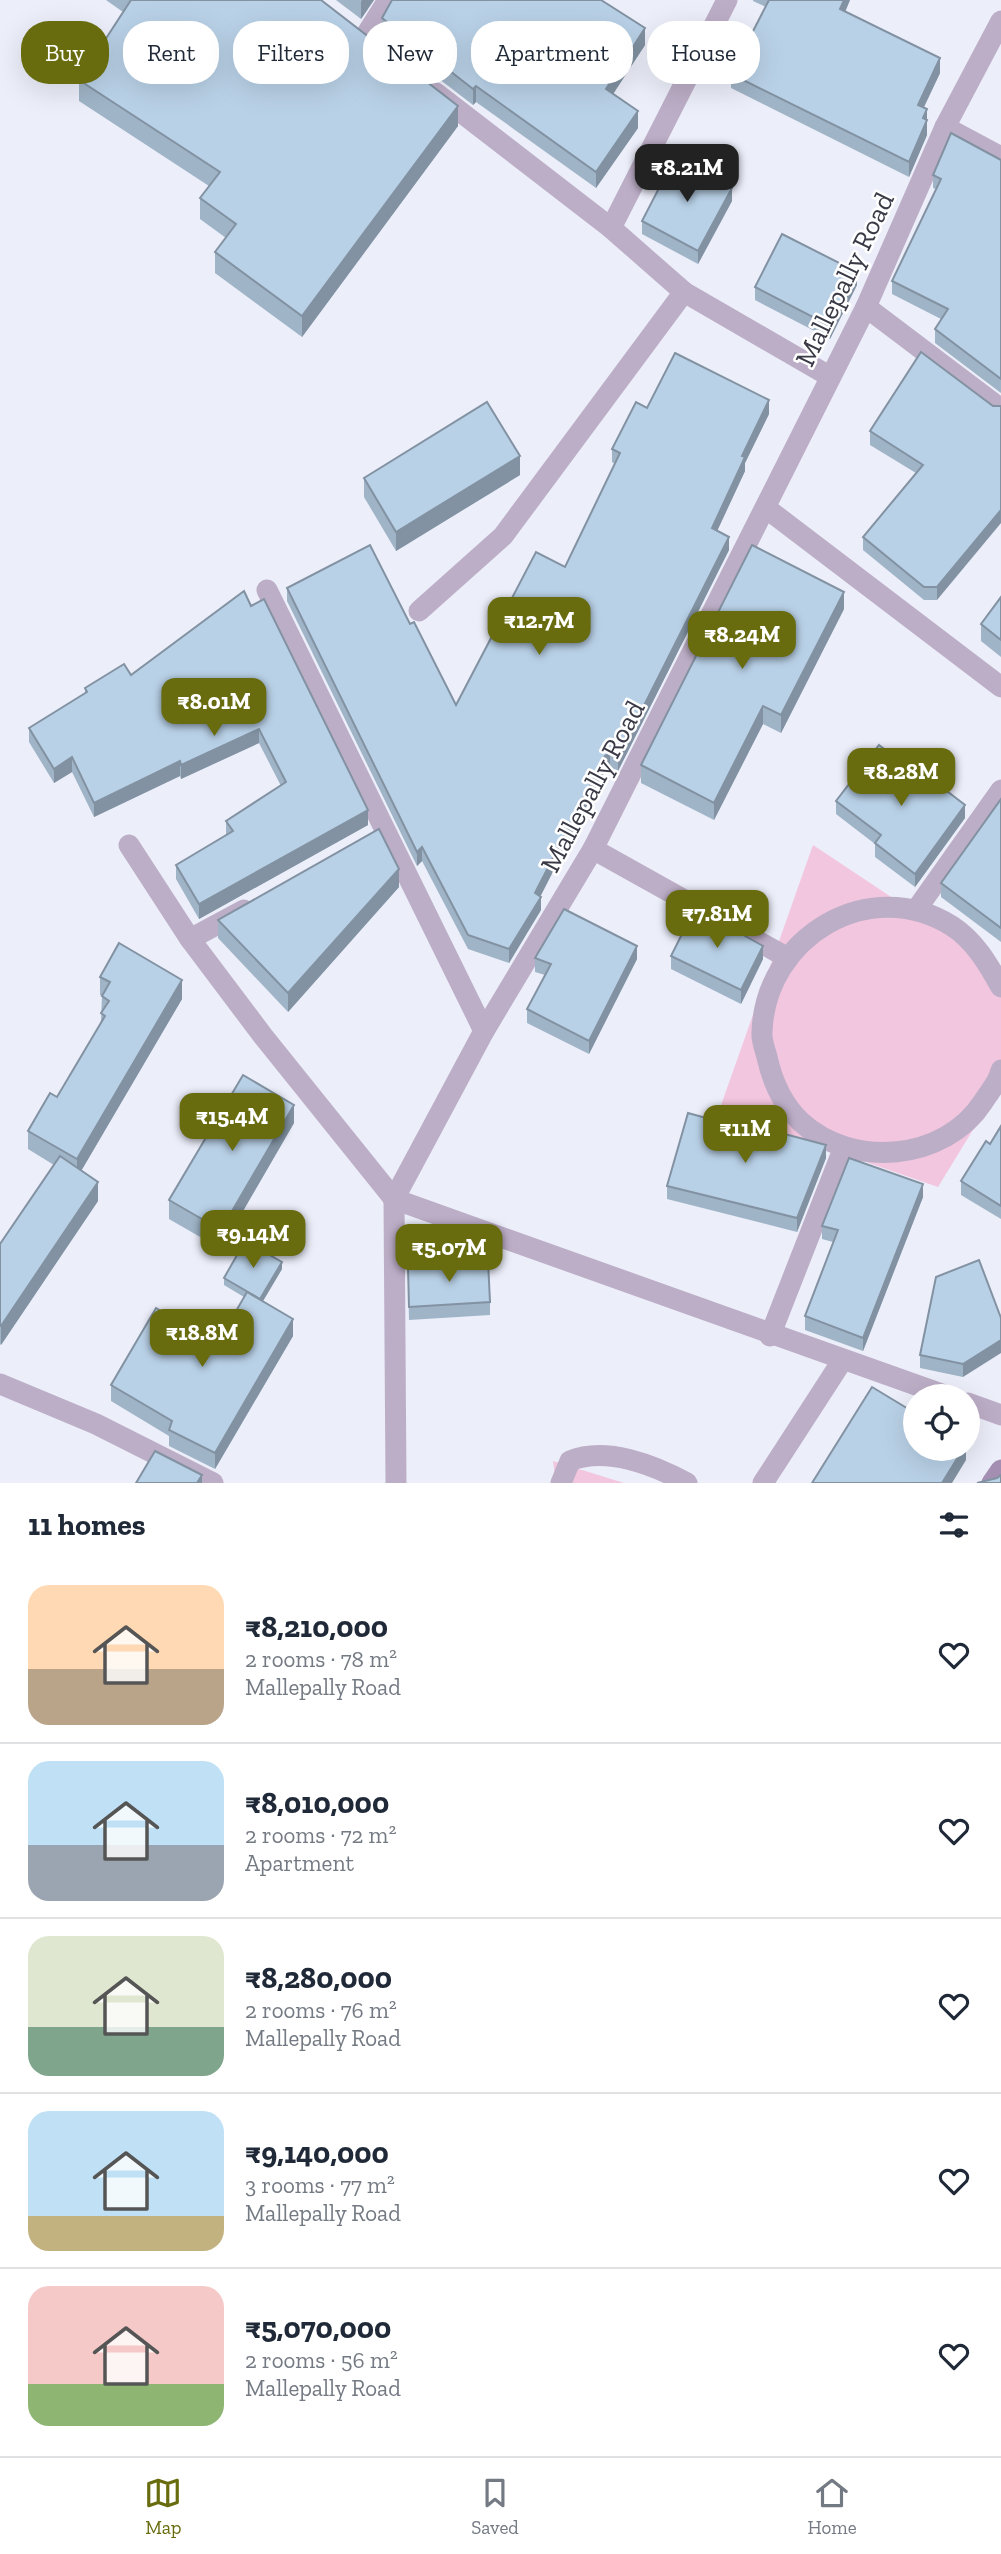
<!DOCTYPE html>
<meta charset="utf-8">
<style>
:root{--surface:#fff;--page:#f6f6f7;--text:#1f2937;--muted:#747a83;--line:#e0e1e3;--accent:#686c0e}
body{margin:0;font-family:"Zilla Slab",serif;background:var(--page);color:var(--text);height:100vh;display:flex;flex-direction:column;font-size:26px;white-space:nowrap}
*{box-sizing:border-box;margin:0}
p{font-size:23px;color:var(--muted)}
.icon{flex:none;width:38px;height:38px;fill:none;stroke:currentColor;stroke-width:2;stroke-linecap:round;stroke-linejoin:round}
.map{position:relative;height:1483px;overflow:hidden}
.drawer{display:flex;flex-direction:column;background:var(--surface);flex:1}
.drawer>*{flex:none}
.banner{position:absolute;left:21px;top:21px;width:959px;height:63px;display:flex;gap:14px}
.tools{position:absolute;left:903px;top:1384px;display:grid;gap:14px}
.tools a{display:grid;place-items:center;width:77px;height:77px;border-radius:50%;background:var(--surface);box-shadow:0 7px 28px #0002;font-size:35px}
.price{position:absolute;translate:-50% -60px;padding:0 16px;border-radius:14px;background:var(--accent);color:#fff;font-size:23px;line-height:46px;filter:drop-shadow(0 2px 4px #0008)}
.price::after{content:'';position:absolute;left:50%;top:42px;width:21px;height:16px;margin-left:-10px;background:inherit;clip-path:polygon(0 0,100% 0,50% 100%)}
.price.active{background:#222;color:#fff}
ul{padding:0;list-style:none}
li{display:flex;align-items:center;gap:21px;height:175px;padding:0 28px}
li+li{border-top:2px solid var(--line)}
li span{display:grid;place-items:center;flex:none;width:196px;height:140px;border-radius:21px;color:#555}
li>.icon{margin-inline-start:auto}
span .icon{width:84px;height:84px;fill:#fffc;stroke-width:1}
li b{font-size:30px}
h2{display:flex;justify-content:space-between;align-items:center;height:84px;padding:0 28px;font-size:30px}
.chip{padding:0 24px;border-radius:28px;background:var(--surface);box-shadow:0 7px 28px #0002;font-size:24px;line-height:63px}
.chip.active{background:var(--accent);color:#fff}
.menu{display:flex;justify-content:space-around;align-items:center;height:98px;border-top:2px solid var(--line);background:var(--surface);font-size:19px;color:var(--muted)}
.menu a{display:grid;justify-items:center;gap:4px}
.menu .active{color:var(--accent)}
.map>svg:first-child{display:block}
.green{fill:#f2c6de}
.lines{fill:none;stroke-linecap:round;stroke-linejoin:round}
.street{stroke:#bdaec7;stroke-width:21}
.secondary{stroke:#a48fb2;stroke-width:21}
.wall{fill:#9fb4c7}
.shaded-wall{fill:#8292a2}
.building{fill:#b9d1e7;stroke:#8292a2;stroke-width:2}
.labels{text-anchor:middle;stroke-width:5;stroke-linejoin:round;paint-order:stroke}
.street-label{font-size:28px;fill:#393a46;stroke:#fff}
</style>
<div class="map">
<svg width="1001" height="1483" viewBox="0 0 1001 1483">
<rect width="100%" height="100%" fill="#eceefa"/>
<g class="green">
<polygon points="813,845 1001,970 1001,1084 938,1187 719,1111"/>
<polygon points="553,1461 624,1483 556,1483"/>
</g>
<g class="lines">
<g class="street">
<polyline points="364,38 388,0"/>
<polyline points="436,93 611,228 684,292 829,376"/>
<polyline points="945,127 1001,157"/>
<polyline points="611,228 727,0"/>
<polyline points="866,307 1001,409"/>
<polyline points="766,508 1001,687"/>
<polyline points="267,590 484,1031"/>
<polyline points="419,611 503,536 684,292"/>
<polyline points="129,845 190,939 263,1036 394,1199 947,1396"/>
<polyline points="593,849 788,958"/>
<polyline points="916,910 1001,790"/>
<polyline points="190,939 244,910"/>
<path d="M1001,987C988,964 975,941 952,926C869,874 765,937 762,1032C761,1040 765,1049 767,1057C772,1080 783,1105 801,1122C852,1169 945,1161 983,1102C989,1092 999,1082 1001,1070"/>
<polyline points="770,1336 844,1147"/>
<polyline points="0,1384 96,1424 213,1483"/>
<polyline points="968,1403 1001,1415"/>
<polyline points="396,1483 394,1199 484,1031 593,849 866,307 945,127 1001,21"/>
<path d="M561,1483L570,1461C606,1446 654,1465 687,1483"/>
<polyline points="763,1483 842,1361"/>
</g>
<polyline class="secondary" points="992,1483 1001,1470"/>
</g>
<g class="wall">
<polygon points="106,0 321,0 458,126 302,337 215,273 215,252 226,238 200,219 200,198 209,186 79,101 79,80 123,12"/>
<polygon points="336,0 374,0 361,19"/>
<polygon points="753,0 850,0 845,12 940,73 923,108 927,109 927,135 909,177 731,88 731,74 766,7 753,1"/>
<polygon points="382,18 645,45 613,94 638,128 596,188 476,102 473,105 382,35"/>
<polygon points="1001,160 1001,393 935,343 935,329 941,319 892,294 892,281 936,189 933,188 933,175"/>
<polygon points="732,201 698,264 642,234 642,221"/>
<polygon points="857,285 830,339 755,300 755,287"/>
<polygon points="993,406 937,600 924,600 863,550 863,537 916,473 870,445 870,431"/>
<polygon points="647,408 769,414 745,463 745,471 717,531 729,550 618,771 610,767 605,770 540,896 541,910 509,963 468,949 422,861 417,866 287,601 287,588 410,624 456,705 565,567 615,464 612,462 612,449"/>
<polygon points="520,475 396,551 364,497 364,478"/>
<polygon points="244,591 368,825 199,919 176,879 176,865 226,835 226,821 281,786 259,743 181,779 180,776 94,817 72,772 54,783 29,742 29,728 85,693 85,688 131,675"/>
<polygon points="1001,597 1001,657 981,641 981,624"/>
<polygon points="844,609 781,733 763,724 714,820 641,783 641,765"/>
<polygon points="1001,799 1001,942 941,897 941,883"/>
<polygon points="836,801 965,818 915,887 875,857 875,844 836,814"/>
<polygon points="399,887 288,1012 218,938 218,920"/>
<polygon points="671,956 763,959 741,1004 671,969"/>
<polygon points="535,958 637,959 589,1054 527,1023 527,1009 545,975 535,972"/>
<polygon points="100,977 182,999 81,1171 98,1201 1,1345 0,1344 0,1244 54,1165 28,1149 28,1131 57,1097 101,1022 102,996 100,995"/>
<polygon points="294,1123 221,1249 169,1219 169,1200"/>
<polygon points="735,1126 826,1158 797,1232 667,1199 667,1186"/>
<polygon points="1001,1126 1001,1219 961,1195 961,1181 990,1144"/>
<polygon points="923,1197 863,1351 805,1330 805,1316 833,1242 822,1239 822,1226"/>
<polygon points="979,1260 963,1377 920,1368 920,1355"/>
<polygon points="408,1267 490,1302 490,1315 409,1320"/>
<polygon points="282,1269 263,1301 293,1336 215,1469 169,1446 169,1436 111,1401 111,1385 217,1344 244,1297 224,1285 224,1278"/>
</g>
<g class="shaded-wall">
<polygon points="362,0 374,0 361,19 361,2"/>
<polygon points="844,0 850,0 840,24 840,9"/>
<polygon points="645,28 645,45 606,105 606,89"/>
<polygon points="940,58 940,73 918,120 918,105"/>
<polygon points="476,86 476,102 473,105 473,89"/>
<polygon points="458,106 458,126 302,337 302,316"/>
<polygon points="927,109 927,135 909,177 909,162 923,118"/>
<polygon points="638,111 638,128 596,188 596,172"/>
<polygon points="732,188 732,201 698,264 698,251"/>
<polygon points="857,272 857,285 830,339 830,326"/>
<polygon points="769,400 769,414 745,463 745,471 712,542 712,528 742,456"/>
<polygon points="520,456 520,475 396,551 396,532"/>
<polygon points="1001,510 1001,523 937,600 937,587"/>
<polygon points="729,537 729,550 618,771 618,757"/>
<polygon points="844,592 844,609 781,733 781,715"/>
<polygon points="763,706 763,724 714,820 714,803"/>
<polygon points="259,729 259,743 181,779 181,765"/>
<polygon points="610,753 610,767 605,770 535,907 535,893 605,756"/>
<polygon points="72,757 72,772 54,783 54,769"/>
<polygon points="180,761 180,776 94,817 94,803"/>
<polygon points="965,805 965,818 915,887 915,874"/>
<polygon points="368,810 368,825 199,919 199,904"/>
<polygon points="422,847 422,861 417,866 417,852"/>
<polygon points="399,869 399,887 288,1012 288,993"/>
<polygon points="541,897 541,910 509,963 509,949"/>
<polygon points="637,946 637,959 589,1054 589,1041"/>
<polygon points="763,946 763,959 741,1004 741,990"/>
<polygon points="182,980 182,999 77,1178 77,1159"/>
<polygon points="294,1105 294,1123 221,1249 221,1230"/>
<polygon points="826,1145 826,1158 797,1232 797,1218"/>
<polygon points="98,1182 98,1201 1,1345 1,1326"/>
<polygon points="923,1184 923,1197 863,1351 863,1338"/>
<polygon points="282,1262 282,1269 260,1306 260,1299"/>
<polygon points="293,1319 293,1336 215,1469 215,1453"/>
<polygon points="1001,1340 1001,1353 963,1377 963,1364"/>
<polygon points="963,1449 966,1449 966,1460 952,1483 942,1483"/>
<polygon points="202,1475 202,1483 197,1483"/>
</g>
<g class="building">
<polygon points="131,0 321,0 458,106 302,316 215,252 236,224 200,198 220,172 79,80"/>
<polygon points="392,0 601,0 645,28 606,89 638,111 596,172 476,86 473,89 382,18"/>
<polygon points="769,0 844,0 840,9 940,58 918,105 927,109 923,118 927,120 909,162 731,74"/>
<polygon points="951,133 1001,160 1001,379 935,329 948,309 892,281 941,179 933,175"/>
<polygon points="675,157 732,188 698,251 642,221"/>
<polygon points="782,234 857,272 830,326 755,287"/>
<polygon points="921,352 993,406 1001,406 1001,510 937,587 924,587 863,537 923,465 870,431"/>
<polygon points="675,353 769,400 742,456 745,457 712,528 729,537 618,757 610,753 605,756 535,893 541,897 509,949 468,935 422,847 417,852 287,588 370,545 410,624 414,622 456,705 536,552 565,567 620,453 612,449 636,402 647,408"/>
<polygon points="487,402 520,456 396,532 364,478"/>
<polygon points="752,545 844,592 781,715 763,706 714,803 641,765"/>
<polygon points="244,591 251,606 264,599 368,810 199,904 176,865 233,831 226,821 286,782 259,729 181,765 180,761 94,803 72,757 54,769 29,728 87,692 85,688 124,664 131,675"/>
<polygon points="1001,597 1001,640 981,624"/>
<polygon points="879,745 924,779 926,775 965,805 915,874 875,843 881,835 836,801"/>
<polygon points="1001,799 1001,928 941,883"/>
<polygon points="379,829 399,869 288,993 218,920"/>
<polygon points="695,908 763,946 741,990 671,956"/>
<polygon points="564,909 637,946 589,1041 527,1009 551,964 535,958"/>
<polygon points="119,943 182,980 77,1159 28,1131 50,1093 57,1097 105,1016 101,1013 109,1001 102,996 110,982 100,977"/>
<polygon points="243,1075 294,1105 221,1230 169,1200"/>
<polygon points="688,1113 735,1126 736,1121 826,1145 797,1218 667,1186"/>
<polygon points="1001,1126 1001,1206 961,1181 986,1141 990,1144"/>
<polygon points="60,1156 98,1182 1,1326 0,1325 0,1244"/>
<polygon points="849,1158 923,1184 863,1338 805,1316 838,1230 822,1226"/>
<polygon points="245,1241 282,1262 260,1299 224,1278"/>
<polygon points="979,1260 1001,1318 1001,1340 963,1364 920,1355 936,1277"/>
<polygon points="488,1261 490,1302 409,1307 408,1267"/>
<polygon points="247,1292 293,1319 215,1453 169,1430 172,1421 111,1385 156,1308 217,1344"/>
<polygon points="872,1387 915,1413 915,1449 963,1449 942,1483 812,1483"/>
<polygon points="155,1451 202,1475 197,1483 136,1483"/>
<polygon points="1001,1475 1001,1483 977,1483 997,1478"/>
</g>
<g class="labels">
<g class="street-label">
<text transform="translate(844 279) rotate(-64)" y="10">Mallepally Road</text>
<text transform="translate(592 786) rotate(-62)" y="10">Mallepally Road</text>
</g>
</g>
</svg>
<div class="tools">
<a><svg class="icon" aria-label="locate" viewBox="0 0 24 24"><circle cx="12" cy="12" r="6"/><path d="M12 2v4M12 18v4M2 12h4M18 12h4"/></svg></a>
</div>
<b class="price active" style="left:687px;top:204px">₹8.21M</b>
<b class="price" style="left:539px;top:657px">₹12.7M</b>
<b class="price" style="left:742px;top:671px">₹8.24M</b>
<b class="price" style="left:214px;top:738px">₹8.01M</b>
<b class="price" style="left:901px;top:808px">₹8.28M</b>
<b class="price" style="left:717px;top:950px">₹7.81M</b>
<b class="price" style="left:232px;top:1153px">₹15.4M</b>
<b class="price" style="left:745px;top:1165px">₹11M</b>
<b class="price" style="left:253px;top:1270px">₹9.14M</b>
<b class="price" style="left:449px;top:1284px">₹5.07M</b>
<b class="price" style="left:202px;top:1369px">₹18.8M</b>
<div class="banner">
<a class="chip active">Buy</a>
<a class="chip">Rent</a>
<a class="chip">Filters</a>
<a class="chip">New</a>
<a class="chip">Apartment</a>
<a class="chip">House</a>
</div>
</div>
<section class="drawer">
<h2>11 homes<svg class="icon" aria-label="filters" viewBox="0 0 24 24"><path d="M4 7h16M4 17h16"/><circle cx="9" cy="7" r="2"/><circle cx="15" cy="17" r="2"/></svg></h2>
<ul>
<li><span style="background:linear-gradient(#ffd9b3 60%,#b9a48a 0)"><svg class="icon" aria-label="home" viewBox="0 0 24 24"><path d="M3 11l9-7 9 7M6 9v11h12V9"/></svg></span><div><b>₹8,210,000</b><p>2 rooms · 78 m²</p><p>Mallepally Road</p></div><svg class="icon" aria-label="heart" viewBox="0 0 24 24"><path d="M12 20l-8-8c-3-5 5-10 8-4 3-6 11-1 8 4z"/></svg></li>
<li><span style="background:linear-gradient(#bfe0f5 60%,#9aa5b1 0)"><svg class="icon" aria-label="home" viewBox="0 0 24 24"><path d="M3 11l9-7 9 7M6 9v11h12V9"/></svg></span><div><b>₹8,010,000</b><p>2 rooms · 72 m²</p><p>Apartment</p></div><svg class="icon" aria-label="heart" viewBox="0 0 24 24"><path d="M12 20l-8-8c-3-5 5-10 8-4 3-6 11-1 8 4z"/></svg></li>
<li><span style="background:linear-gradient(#dfe7d0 65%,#7fa58c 0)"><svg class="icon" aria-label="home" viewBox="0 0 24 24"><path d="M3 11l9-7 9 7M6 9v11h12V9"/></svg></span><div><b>₹8,280,000</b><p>2 rooms · 76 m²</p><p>Mallepally Road</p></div><svg class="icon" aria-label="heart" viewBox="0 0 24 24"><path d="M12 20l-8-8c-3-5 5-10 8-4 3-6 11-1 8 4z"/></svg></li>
<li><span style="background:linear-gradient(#bfe0f5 75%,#c2b280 0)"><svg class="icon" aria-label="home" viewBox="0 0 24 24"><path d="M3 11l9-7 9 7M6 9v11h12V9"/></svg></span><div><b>₹9,140,000</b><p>3 rooms · 77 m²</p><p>Mallepally Road</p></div><svg class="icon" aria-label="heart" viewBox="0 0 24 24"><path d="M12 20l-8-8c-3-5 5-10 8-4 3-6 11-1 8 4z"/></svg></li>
<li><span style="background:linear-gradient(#f6c9c9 70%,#8fb573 0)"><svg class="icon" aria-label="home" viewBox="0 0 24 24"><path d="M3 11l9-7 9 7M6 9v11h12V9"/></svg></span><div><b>₹5,070,000</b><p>2 rooms · 56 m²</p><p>Mallepally Road</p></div><svg class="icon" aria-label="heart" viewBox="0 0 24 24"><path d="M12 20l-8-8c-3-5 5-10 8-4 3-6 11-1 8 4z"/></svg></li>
</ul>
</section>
<nav class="menu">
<a class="active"><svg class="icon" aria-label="map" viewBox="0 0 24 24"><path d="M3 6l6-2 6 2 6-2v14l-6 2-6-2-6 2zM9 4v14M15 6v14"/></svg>Map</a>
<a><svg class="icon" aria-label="saved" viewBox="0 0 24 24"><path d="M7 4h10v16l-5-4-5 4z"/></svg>Saved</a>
<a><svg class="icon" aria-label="home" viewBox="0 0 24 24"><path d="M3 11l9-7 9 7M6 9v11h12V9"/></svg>Home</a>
</nav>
